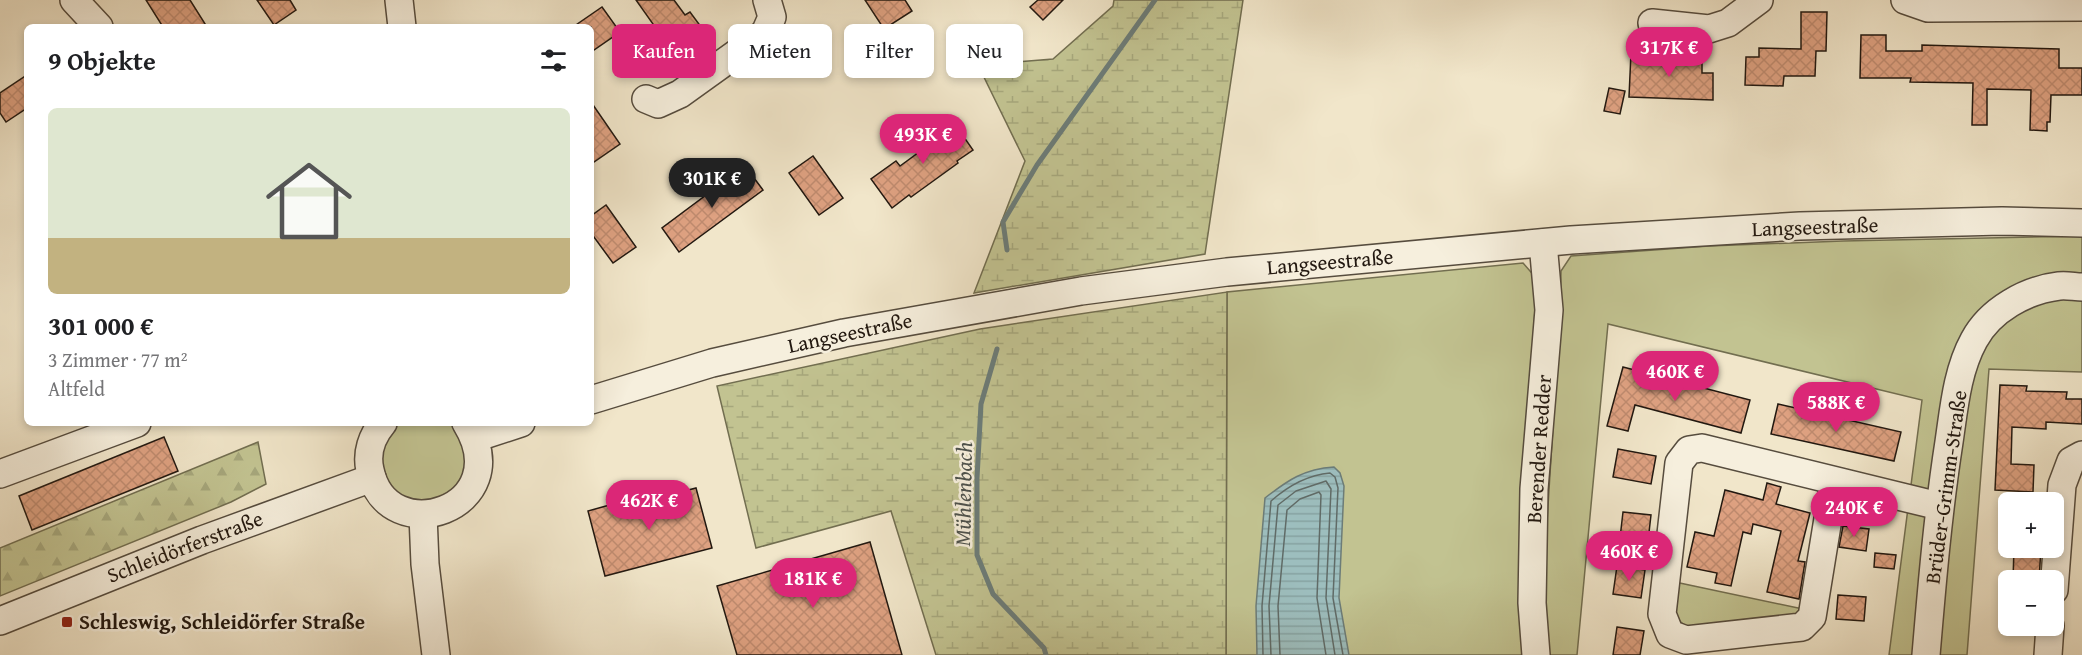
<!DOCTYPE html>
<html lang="de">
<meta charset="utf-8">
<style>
:root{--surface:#fff;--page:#f2f2f2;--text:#202124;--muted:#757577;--line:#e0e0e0;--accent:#db2777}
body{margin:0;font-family:"Gentium Book Plus",serif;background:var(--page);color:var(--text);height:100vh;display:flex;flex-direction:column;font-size:22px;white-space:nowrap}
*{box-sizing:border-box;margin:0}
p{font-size:20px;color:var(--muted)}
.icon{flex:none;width:33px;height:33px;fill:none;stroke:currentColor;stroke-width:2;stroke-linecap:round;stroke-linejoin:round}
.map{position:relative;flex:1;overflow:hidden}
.panel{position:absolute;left:24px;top:24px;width:570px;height:402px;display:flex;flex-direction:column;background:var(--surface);border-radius:9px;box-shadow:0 3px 9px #0003}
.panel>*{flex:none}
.hud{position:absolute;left:612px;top:24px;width:570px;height:54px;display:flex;gap:12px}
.tools{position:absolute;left:1998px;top:492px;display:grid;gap:12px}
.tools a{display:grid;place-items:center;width:66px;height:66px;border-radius:9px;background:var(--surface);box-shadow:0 3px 9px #0003;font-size:30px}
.price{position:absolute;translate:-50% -51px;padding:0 14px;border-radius:21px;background:var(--accent);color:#fff;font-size:20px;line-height:39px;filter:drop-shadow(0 2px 3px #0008)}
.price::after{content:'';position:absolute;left:50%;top:36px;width:18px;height:14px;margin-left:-9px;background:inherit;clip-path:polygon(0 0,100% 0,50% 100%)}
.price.current{background:#222;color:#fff}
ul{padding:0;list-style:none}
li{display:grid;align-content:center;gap:12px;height:318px;padding:0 24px}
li+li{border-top:2px solid var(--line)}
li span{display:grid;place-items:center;height:186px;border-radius:9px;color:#555}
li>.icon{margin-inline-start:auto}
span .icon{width:108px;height:108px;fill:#fffc;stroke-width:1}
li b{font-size:26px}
h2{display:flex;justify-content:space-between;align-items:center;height:72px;padding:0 24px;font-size:26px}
.tag{padding:0 21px;border-radius:9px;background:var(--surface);box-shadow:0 3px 9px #0003;font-size:21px;line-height:54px}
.tag.current{background:var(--accent);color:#fff}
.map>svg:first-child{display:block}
.green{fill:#c2c391;stroke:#726e50;stroke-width:1.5}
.forest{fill:url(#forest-firs);stroke:#726e50;stroke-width:1.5}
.wetland{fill:url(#wetland-marsh);stroke:#726e50;stroke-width:1.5}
.water{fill:url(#water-rules);stroke:#6c7c78;stroke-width:1.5}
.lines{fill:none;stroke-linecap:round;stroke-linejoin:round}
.shore{stroke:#606b67;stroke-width:1.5}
.stream{stroke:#6c7c78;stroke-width:5}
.building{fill:url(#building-cross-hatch);stroke:#221810;stroke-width:1.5}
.minor-casing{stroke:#564c3e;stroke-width:30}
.minor{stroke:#f6efdd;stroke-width:27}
.poi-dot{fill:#8f2418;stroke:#f6efdd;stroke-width:2}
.labels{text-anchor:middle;stroke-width:5;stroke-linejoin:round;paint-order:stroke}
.street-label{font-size:21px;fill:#221810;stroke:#f6efdd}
.poi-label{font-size:21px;font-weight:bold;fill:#221810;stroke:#f6efdd;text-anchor:start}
.water-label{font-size:22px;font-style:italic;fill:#4d524d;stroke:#f6efdd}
</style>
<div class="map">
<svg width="2082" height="655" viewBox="0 0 2082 655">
<defs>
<pattern id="forest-firs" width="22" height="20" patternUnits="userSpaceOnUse" patternTransform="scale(1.5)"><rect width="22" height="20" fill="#c2c391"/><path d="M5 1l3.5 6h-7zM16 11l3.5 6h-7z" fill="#a6a77c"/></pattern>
<pattern id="wetland-marsh" width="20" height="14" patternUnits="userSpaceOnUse" patternTransform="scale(1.5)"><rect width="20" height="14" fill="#c2c391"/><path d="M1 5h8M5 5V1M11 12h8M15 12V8" fill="none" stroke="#a6a77c"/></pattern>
<pattern id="water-rules" width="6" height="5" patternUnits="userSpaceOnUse" patternTransform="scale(1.5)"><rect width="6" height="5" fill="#9dbebe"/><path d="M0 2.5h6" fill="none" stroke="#87a3a2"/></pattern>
<pattern id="building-cross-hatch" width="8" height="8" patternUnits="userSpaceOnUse" patternTransform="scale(1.5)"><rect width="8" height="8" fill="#dea181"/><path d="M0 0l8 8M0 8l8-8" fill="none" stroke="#be8a6e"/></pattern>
</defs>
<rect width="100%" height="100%" fill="#f1e6ca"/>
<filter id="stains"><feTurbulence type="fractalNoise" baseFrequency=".00333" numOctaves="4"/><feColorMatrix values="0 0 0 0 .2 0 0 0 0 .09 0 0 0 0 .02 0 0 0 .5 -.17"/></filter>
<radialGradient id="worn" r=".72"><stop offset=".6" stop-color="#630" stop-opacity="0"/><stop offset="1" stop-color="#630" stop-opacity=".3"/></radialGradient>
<g class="green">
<polygon points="2082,236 2082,372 1989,369 1967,655 1889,655 1922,400 1608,324 1577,655 1547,655 1542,602 1560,314 1561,271 1571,256 1709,246 1843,241"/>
<polygon points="1523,263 1537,279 1524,479 1525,655 1226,655 1227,292"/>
<polygon points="398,423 452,423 458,428 470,456 460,486 434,502 404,498 392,490 384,478 380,451 393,426"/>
<path d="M1675,582L1803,609L1798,617L1694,630C1669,620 1672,606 1675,582Z"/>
</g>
<polygon class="forest" points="258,442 266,484 231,502 0,596 0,548"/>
<g class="wetland">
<polygon points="1114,0 1243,0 1205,254 974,293 1025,161 978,65 1053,59 1113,6"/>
<polygon points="1227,292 1226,655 936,655 891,511 756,548 717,386 980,329"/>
</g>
<path class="water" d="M1334,467L1340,473L1344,486L1339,598L1349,655H1257L1256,606L1265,498C1288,480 1304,469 1334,467Z"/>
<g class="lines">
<g class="shore">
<path d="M1263,655L1262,606L1271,501C1288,486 1307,475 1330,473L1335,477L1338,488L1333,598L1343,655"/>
<polyline points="1271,655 1269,606 1278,505 1296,491 1326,481 1331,489 1326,598 1335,655"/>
<polyline points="1280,655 1278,606 1287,510 1300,499 1319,492 1321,495 1317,598 1326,655"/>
</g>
<g class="stream">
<polyline points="1007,250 1003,222 1037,165 1155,0"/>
<polyline points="997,349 981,404 977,478 977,555 993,594 1044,648 1046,655"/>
</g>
</g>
<g class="building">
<polygon points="146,0 190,0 207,27 163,27"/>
<polygon points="257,0 290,0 296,10 274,25"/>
<polygon points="636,0 674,0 685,15 690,12 710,39 685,57 665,30 660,34"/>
<polygon points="865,0 905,0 912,11 884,29"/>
<polygon points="1038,0 1063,0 1043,20 1030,7"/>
<polygon points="602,7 620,32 591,52 591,27 573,27"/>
<polygon points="1801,12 1827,12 1826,51 1816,51 1815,76 1784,76 1783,86 1745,85 1746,57 1759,57 1759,48 1801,49"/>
<polygon points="1861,35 1886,35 1886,51 1922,51 1922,45 2059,49 2059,68 2082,68 2082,95 2051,95 2050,122 2047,122 2047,131 2030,130 2031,90 1987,89 1987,125 1972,125 1973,83 1910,82 1911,78 1860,78"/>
<polygon points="1631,53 1655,54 1655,56 1702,56 1702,73 1713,73 1713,100 1629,97"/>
<polygon points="27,75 27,108 6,122 0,113 0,93"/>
<polygon points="1609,88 1625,91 1620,114 1604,111"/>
<polygon points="591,102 620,144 591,164"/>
<polygon points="952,120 973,150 957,161 958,163 918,192 911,197 909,195 892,208 871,179 896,161 900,166 930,144 926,139"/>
<polygon points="813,156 843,198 819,215 789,173"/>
<polygon points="745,166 763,190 679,252 662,228"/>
<polygon points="606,205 636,247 613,263 591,233 591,216"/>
<polygon points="1623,367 1750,400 1741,433 1635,405 1628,431 1607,426"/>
<polygon points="2000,385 2027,386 2026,391 2067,392 2066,399 2082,399 2082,424 2046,422 2046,429 2012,427 2011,464 2034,465 2033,492 1995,490"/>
<polygon points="1778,404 1901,432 1894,461 1771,434"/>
<polygon points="164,437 178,471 32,530 19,496"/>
<polygon points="1618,449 1656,456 1651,484 1613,477"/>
<polygon points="1767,483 1781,487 1776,504 1810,513 1798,561 1805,562 1799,599 1767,592 1781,531 1753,524 1751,534 1743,532 1731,586 1715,583 1717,573 1687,567 1695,532 1714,536 1725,490 1763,500"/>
<polygon points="696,488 712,548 605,576 588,511 631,499 632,505"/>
<polygon points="1623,512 1651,515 1648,541 1620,538"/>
<polygon points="1843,526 1869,529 1866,551 1839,547"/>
<polygon points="870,542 902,655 737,655 717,586"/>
<polygon points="2014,548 2041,548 2039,580 2013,580"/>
<polygon points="1875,553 1896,555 1894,569 1874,567"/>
<polygon points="1617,566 1645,570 1641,598 1613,594"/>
<polygon points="1838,595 1866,597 1864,621 1836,619"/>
<polygon points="1617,627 1644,631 1640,655 1613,655"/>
</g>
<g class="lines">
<g class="minor-casing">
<g id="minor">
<polyline points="74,0 99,27"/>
<polyline points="399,0 402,27"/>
<polyline points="1905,0 1928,8 2082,7"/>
<polyline points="1652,23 1709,29 1728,23 1759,0"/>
<polyline points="646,99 658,104 680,94 765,33 772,17 767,0"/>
<polyline points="591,400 712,363 844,333 1081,291 1227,272 1571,240 1800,226 2002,221 2082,223"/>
<path d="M383,423C372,436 366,453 370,470C387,552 519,509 466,423"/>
<polyline points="475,438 521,423"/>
<polyline points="0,474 137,423"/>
<polyline points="1834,482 1812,617 1802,627 1686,640 1670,634 1662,614 1679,463 1689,450 1702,448 1939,506"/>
<polyline points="423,515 425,564 436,655"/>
<polyline points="2054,590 2062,485 2071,461 2082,455"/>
<polyline points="0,621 202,540 372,478"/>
<polyline points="1536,655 1532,603 1534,489 1549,310 1543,243"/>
<path d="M1926,655C1932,584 1938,513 1949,442C1954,408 1957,371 1974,340C1990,310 2026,290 2059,286C2067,285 2075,287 2082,287"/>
<polyline points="2048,655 2050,626"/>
</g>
</g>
<use href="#minor" class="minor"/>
</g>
<rect class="poi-dot" x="61" y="616" width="12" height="12" rx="3"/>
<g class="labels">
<g class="street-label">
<text transform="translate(1815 227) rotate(-2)" y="7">Langseestraße</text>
<text transform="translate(1330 262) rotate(-5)" y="7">Langseestraße</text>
<text transform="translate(850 333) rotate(-12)" y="7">Langseestraße</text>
<text transform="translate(1539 449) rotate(-86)" y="7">Berender Redder</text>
<text transform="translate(1946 487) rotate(-82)" y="7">Brüder-Grimm-Straße</text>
<text transform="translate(185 547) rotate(-21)" y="7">Schleidörferstraße</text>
</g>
<g class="poi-label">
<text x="79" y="629">Schleswig, Schleidörfer Straße</text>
</g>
<g class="water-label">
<text transform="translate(963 494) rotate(-89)" y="8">Mühlenbach</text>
</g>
</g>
<rect width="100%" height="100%" filter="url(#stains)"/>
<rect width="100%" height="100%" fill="url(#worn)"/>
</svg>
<div class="tools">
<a>+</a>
<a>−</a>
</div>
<b class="price" style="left:1669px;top:78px">317K €</b>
<b class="price" style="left:923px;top:165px">493K €</b>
<b class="price current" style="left:712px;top:209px">301K €</b>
<b class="price" style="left:1675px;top:402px">460K €</b>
<b class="price" style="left:1836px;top:433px">588K €</b>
<b class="price" style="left:649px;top:531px">462K €</b>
<b class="price" style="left:1854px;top:538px">240K €</b>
<b class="price" style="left:1629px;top:582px">460K €</b>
<b class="price" style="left:813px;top:609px">181K €</b>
<div class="hud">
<a class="tag current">Kaufen</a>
<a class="tag">Mieten</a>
<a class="tag">Filter</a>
<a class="tag">Neu</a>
</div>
<section class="panel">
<h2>9 Objekte<svg class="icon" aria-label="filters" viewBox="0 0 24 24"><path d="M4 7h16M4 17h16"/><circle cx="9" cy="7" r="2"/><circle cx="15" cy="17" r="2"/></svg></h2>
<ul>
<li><span style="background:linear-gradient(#dfe7d0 70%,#c2b280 0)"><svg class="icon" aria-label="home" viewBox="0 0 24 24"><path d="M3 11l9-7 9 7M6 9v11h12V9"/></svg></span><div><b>301 000 €</b><p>3 Zimmer · 77 m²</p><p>Altfeld</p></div></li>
</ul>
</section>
</div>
